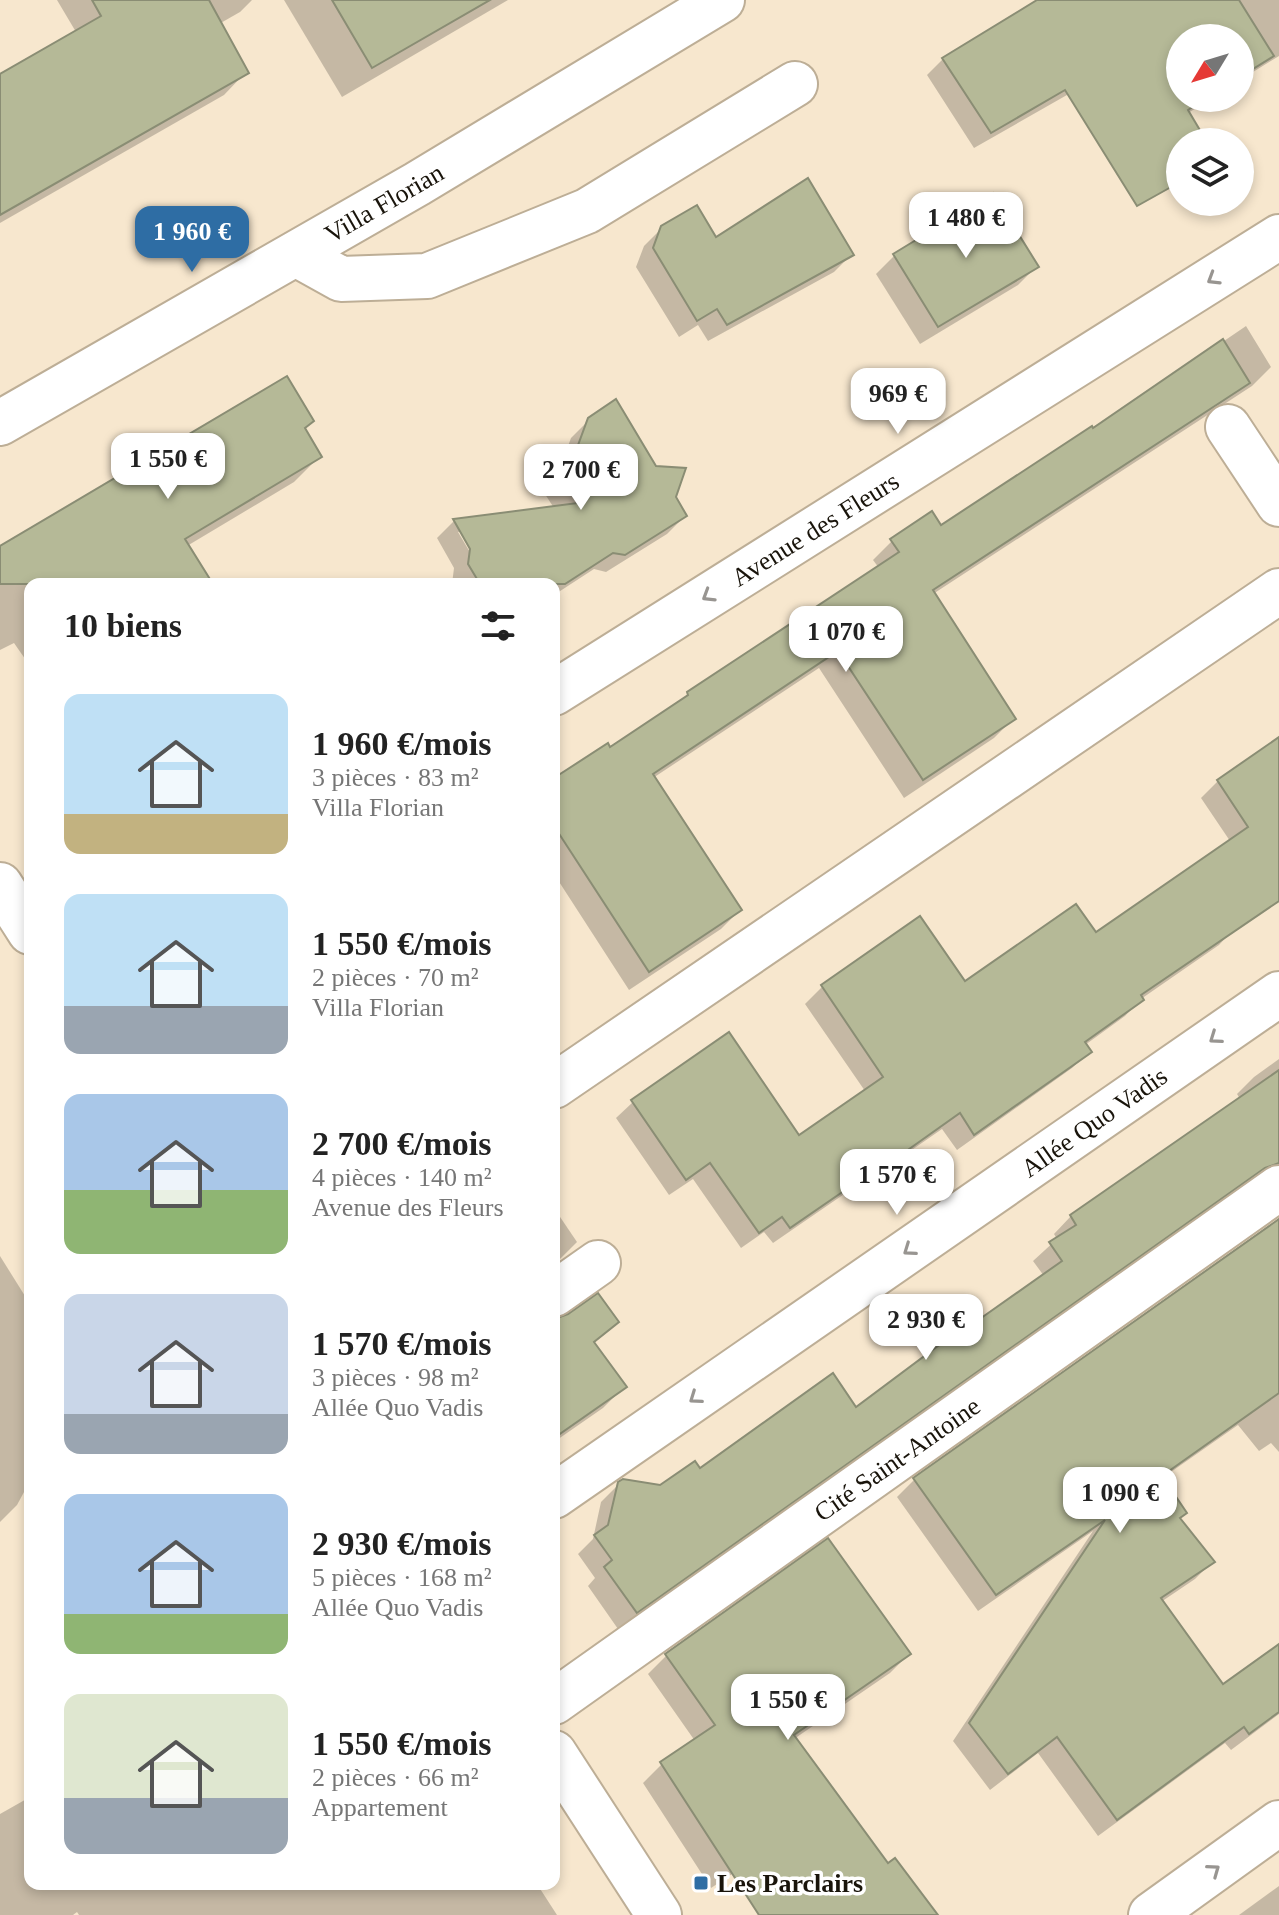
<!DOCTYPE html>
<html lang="fr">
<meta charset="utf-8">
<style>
:root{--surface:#fff;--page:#f6f6f6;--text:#222;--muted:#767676;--accent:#2e6da4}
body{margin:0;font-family:Georgia,serif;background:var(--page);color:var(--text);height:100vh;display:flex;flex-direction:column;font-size:30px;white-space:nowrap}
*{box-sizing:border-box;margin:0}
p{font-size:26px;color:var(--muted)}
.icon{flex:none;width:44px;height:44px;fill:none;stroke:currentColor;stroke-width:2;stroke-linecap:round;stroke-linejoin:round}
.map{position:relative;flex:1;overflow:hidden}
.sheet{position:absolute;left:24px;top:578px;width:536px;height:1312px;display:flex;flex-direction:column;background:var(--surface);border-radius:16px;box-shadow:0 4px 12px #0003}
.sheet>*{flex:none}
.needle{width:52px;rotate:232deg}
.tools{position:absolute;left:1166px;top:24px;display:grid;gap:16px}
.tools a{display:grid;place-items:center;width:88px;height:88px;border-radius:50%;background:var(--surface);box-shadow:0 4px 12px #0003;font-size:40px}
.price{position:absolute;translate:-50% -68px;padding:0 18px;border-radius:16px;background:#fff;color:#222;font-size:26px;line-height:52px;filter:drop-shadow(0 2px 4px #0008)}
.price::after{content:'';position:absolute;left:50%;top:48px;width:24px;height:18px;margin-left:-12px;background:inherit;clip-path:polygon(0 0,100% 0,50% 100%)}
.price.selected{background:var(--accent);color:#fff}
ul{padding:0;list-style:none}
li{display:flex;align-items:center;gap:24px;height:200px;padding:0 40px}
li span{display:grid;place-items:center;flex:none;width:224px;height:160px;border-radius:16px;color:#555}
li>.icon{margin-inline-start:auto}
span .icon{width:96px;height:96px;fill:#fffc;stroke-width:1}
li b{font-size:34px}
h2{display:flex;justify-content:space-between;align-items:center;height:96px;padding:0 40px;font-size:34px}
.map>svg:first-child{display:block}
.shadow{fill:#0003;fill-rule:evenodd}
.building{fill:#b5b997;stroke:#8a8d74;stroke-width:2}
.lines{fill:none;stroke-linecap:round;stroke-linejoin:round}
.minor-casing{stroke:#bdae96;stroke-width:48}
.major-casing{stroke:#bdae96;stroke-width:48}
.minor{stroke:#fff;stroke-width:44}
.major{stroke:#fff;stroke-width:44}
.oneway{stroke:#989591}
.poi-dot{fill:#2e6da4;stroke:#fff;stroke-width:3}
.labels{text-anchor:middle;stroke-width:7;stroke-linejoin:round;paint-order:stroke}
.street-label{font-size:26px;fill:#19140b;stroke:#fff}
.poi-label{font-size:26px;font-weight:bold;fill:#19140b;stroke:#fff;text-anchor:start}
</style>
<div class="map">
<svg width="1279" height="1915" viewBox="0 0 1279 1915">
<rect width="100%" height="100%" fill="#f7e7ce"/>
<g class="shadow">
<polygon points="57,0 252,0 240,12 219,24 246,72 224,95 0,223 0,77 76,32"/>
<polygon points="284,0 508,0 342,97"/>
<polygon points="1043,0 1279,0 1279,56 1240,80 1240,38 1180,38 1180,98 1212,98 1177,120 1074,91 974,148 927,75 943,59"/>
<polygon points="662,228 716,240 852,254 834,272 708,341 698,325 679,337 636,267 644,246"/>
<polygon points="894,256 1036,267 1018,285 920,344 876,274"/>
<polygon points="1246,326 1271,367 1252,386 933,594 1013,719 994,738 904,798 819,668 653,778 740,910 721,929 629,990 554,874 554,780 610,750 678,704 689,693 879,568 873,560 892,541 941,528 1092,431"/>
<path d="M589,420L674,497L685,516L667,534L606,572L594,569L554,595V584H452L454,568L437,538L454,521L554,508L539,485L561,465L571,438ZM458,532H463L477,557L474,559Z"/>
<polygon points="303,429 320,456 294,482 187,546 211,584 30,584 30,666 14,643 0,650 0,548"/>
<polygon points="1279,740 1279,880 1219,945 1141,999 1125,1016 1085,1045 1089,1052 1072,1068 957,1150 942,1129 870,1179 869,1177 773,1243 764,1232 741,1248 693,1179 669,1195 616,1118 633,1102 799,1138 865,1091 805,1004 822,987 920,919 965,984 1095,935 1230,841 1201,798 1218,781"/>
<polygon points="1279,1059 1279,1142 1263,1167 1245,1184 618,1629 588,1586 595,1578 578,1554 593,1539 601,1502 619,1484 661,1487 855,1409 1044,1276 1033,1261 1057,1239 1054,1234 1071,1216 1240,1099 1237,1094 1254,1077"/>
<polygon points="554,1208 577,1242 554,1265"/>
<polygon points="1279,1221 1279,1452 1271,1443 1259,1451 1238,1425 1161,1479 1179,1519 1212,1562 1195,1579 1161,1602 1222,1687 1279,1646 1279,1714 1231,1750 1225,1743 1098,1836 1038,1753 990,1790 953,1741 1093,1531 978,1611 897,1497 915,1479"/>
<polygon points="0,1256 30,1304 30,1481 17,1505 0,1522"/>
<polygon points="554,1320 616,1322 593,1344 624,1387 603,1408 554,1442"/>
<polygon points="30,1643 30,1678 24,1668 24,1650"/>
<polygon points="909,1654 890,1673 794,1739 888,1866 936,1915 761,1915 732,1874 711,1888 643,1783 662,1764 695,1741 648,1674 667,1655"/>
<polygon points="30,1797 30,1884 537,1884 557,1915 79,1915 77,1912 73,1915 0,1915 0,1814"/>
<polygon points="1279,1886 1279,1915 1239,1915"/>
</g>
<g class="building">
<polygon points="92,0 209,0 249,73 0,215 0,74 101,16"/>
<polygon points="332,0 490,0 372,68"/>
<polygon points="1037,0 1239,0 1274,56 1240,77 1240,38 1180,38 1180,98 1206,98 1188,110 1207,142 1180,142 1180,182 1137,206 1065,90 991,133 942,58"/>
<polygon points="808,178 854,255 727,325 717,309 697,321 653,248 661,226 697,205 716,237"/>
<polygon points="993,193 1039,267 938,327 893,254"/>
<polygon points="1223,339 1250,383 933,590 1016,719 923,780 838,651 653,774 742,910 649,972 554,826 554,778 608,743 610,747 688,695 687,692 899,552 890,539 932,511 941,525 1092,426 1093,428"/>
<polygon points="287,376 314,421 305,428 322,457 185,539 213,584 0,584 0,546"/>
<polygon points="616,399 656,466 686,468 676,497 687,516 625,555 613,553 565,584 480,584 468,564 470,549 453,519 578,503 555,466 574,456 588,418"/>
<polygon points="1279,737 1279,901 1141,995 1144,1000 1085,1042 1092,1052 974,1135 960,1113 888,1164 886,1162 790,1228 782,1217 759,1233 710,1163 686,1180 631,1100 729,1032 799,1135 883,1077 821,985 920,916 965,981 1076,904 1096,932 1248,827 1217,780"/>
<polygon points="1279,1070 1279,1163 1265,1168 637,1613 604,1567 612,1560 594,1535 608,1525 618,1482 623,1479 660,1485 695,1461 700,1468 833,1373 856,1407 966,1325 967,1328 1062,1261 1049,1242 1076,1225 1070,1215"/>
<polygon points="1279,1219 1279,1393 1162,1476 1187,1513 1180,1518 1215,1562 1161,1598 1223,1684 1279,1644 1279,1712 1249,1734 1244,1727 1117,1820 1057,1737 1008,1774 969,1723 1105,1520 996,1595 913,1478"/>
<polygon points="598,1293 619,1322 594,1342 627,1387 554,1438 554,1319 568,1314"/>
<polygon points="828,1538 911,1654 794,1735 888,1863 895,1858 938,1915 759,1915 660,1762 715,1725 665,1654"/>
</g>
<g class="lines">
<g class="minor-casing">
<g id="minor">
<polyline points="296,254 341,279 427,276 587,211 795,84"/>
<polyline points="0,423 417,184 722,0"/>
<polyline points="1228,427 1279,504"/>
<polyline points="554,693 1279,237"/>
<polyline points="554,1086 1279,591"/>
<polyline points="554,1294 598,1263"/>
<polyline points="554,1496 1279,994"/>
<polyline points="554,1702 1279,1188"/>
<polyline points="1151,1915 1279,1823"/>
</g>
</g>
<g class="major-casing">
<g id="major">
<polyline points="0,885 30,932"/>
<polyline points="554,1753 659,1915"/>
</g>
</g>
<use href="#minor" class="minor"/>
<use href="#major" class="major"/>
</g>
<defs><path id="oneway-chevron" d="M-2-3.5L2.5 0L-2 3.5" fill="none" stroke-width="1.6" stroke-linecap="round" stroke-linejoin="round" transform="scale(2)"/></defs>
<g class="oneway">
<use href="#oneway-chevron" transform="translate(1213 279) rotate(148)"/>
<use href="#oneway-chevron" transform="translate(708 596) rotate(148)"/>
<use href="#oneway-chevron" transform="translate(1215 1038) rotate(145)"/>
<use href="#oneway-chevron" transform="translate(909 1250) rotate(145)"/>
<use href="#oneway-chevron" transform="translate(695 1398) rotate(145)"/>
<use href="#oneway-chevron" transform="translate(1214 1870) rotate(-36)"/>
</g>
<rect class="poi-dot" x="693" y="1875" width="16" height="16" rx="4"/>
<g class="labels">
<g class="street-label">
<text transform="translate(384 203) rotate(-30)" y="9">Villa Florian</text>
<text transform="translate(815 529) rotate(-32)" y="9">Avenue des Fleurs</text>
<text transform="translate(1094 1122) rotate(-35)" y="9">Allée Quo Vadis</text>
<text transform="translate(897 1459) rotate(-35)" y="9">Cité Saint-Antoine</text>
</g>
<g class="poi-label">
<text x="717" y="1892">Les Parclairs</text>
</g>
</g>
</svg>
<div class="tools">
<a><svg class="needle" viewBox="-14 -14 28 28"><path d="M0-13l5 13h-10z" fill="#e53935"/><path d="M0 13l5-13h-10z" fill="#767676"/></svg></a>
<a><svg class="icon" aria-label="layers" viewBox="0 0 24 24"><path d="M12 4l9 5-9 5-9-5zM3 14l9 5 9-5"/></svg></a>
</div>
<b class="price" style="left:966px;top:260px">1 480 €</b>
<b class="price selected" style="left:192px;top:274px">1 960 €</b>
<b class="price" style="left:898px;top:436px">969 €</b>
<b class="price" style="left:168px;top:501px">1 550 €</b>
<b class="price" style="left:581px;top:512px">2 700 €</b>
<b class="price" style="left:846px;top:674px">1 070 €</b>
<b class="price" style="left:897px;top:1217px">1 570 €</b>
<b class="price" style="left:926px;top:1362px">2 930 €</b>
<b class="price" style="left:1120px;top:1535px">1 090 €</b>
<b class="price" style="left:788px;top:1742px">1 550 €</b>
<section class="sheet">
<h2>10 biens<svg class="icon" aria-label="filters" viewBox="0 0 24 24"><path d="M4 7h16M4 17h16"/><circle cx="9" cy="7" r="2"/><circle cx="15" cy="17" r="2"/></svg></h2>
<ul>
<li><span style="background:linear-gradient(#bfe0f5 75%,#c2b280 0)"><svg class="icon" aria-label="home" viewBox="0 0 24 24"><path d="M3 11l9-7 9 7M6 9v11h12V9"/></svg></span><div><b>1 960 €/mois</b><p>3 pièces · 83 m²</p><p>Villa Florian</p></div></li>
<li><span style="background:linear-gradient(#bfe0f5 70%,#9aa5b1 0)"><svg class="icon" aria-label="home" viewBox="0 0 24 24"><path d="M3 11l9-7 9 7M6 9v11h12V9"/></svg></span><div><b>1 550 €/mois</b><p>2 pièces · 70 m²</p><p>Villa Florian</p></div></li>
<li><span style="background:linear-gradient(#a9c7e8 60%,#8fb573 0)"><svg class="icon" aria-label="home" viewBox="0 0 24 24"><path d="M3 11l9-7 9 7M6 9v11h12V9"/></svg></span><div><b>2 700 €/mois</b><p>4 pièces · 140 m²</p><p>Avenue des Fleurs</p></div></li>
<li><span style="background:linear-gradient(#c9d6e8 75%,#9aa5b1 0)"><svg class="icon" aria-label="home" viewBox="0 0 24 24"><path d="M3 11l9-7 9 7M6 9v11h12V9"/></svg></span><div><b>1 570 €/mois</b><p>3 pièces · 98 m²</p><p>Allée Quo Vadis</p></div></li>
<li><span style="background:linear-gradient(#a9c7e8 75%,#8fb573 0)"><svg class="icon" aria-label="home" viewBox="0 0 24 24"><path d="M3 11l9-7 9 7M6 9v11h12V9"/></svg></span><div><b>2 930 €/mois</b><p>5 pièces · 168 m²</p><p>Allée Quo Vadis</p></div></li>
<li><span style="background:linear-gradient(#dfe7d0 65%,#9aa5b1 0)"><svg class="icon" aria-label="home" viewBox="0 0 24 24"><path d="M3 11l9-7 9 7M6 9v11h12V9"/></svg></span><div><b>1 550 €/mois</b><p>2 pièces · 66 m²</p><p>Appartement</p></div></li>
</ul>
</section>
</div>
